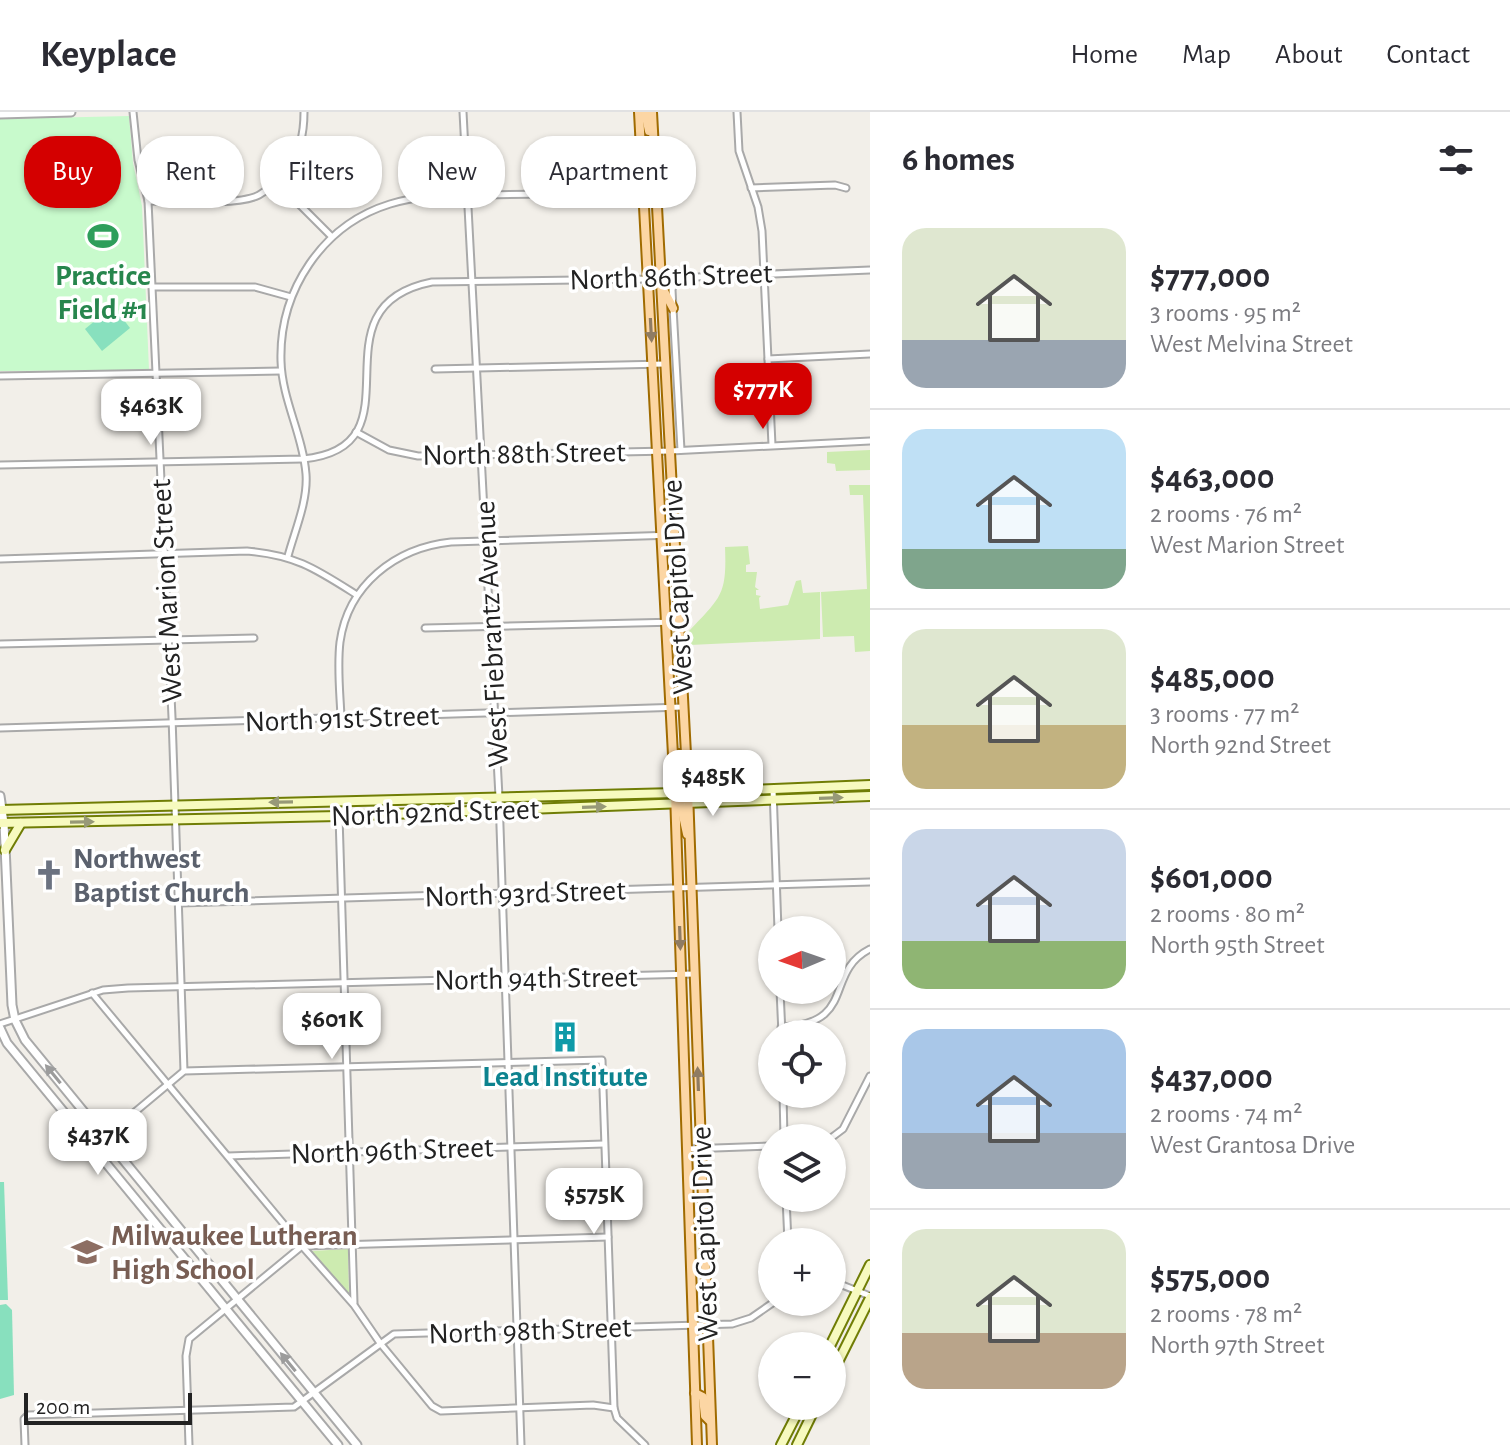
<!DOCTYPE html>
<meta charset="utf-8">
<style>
:root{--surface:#fff;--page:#f7f7f7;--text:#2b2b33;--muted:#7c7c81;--line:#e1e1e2;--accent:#d40000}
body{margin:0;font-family:"Alegreya Sans",sans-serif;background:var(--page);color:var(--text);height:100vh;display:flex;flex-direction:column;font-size:30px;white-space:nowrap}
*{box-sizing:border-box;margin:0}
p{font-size:26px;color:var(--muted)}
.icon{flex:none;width:44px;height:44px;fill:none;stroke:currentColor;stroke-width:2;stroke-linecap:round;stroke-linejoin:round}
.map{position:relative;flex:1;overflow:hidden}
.drawer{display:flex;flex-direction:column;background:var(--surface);width:640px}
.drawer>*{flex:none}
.hud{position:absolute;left:24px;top:24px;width:726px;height:72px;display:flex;gap:16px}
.needle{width:52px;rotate:268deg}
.tools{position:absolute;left:758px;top:804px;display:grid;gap:16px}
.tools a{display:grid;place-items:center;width:88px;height:88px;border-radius:50%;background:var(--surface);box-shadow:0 2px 6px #0004;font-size:40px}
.scale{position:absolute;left:24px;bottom:20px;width:168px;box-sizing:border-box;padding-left:8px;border:4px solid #222;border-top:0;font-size:22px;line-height:28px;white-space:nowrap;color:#222;-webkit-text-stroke:6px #fff;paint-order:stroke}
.price{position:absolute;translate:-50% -68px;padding:0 18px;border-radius:16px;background:#fff;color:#222;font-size:26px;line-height:52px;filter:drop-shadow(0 2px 4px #0008)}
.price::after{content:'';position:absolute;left:50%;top:48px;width:24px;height:18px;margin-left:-12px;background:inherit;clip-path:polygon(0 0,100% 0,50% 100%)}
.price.on{background:var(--accent);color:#fff}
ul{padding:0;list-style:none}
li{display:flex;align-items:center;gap:24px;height:200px;padding:0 32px}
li+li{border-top:2px solid var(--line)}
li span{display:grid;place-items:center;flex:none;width:224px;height:160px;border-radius:24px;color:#555}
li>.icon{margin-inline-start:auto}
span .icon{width:96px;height:96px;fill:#fffc;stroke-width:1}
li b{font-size:34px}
h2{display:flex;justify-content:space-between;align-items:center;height:96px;padding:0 32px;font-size:34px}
.chip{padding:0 28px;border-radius:32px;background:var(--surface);box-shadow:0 2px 6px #0004;font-size:28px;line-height:72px}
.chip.on{background:var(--accent);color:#fff}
header{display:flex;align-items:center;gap:48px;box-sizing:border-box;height:112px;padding:0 40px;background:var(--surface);border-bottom:2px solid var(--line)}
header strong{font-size:38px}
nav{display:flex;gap:44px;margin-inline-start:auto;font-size:28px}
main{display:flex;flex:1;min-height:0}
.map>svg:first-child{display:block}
.grass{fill:#cdebb0}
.park{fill:#c8facc}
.pitch{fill:#88e0be}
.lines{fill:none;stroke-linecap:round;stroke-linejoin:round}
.minor-casing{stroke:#a9a9a9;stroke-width:9}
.tertiary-casing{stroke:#a9a9a9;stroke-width:11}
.secondary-casing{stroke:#707d05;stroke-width:12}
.primary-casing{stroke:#a06b00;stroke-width:12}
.minor{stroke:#fff;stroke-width:5}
.tertiary{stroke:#fff;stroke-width:7}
.secondary{stroke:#f7fabf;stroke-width:8}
.primary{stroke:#fcd6a4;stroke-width:8}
.oneway{fill:#8f7c63}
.oneway2{fill:#979978}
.oneway3{fill:#9c9c9c}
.labels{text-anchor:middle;stroke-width:7;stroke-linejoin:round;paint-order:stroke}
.leisure-label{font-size:30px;font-weight:bold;fill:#27864d;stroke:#fff}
.street-label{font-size:30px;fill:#222;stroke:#fff}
.worship-label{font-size:30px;font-weight:bold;fill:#5b616d;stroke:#fff;text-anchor:start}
.culture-label{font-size:30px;font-weight:bold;fill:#0d838f;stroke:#fff}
.education-label{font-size:30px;font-weight:bold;fill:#785e54;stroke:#fff;text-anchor:start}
</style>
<header>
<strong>Keyplace</strong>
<nav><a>Home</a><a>Map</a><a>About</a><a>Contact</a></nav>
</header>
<main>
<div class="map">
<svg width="870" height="1333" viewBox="0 0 870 1333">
<rect width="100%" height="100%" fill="#f2efe9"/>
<g class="grass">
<polygon points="870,338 870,358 836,359 835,352 827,351 827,340"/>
<polygon points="849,373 870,373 870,539 855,540 854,524 823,525 821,480 867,477 863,383 850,383"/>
<path d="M748,434L750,452L746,453V460H757L755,475L759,478H756V483L761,484L759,486L760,497L788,493L796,469L801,468L803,481L820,480V527L690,533L689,519C721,485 727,483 725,435Z"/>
<polygon points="348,1137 349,1182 311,1139"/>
</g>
<polygon class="park" points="129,4 133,51 142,94 149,258 0,259 0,7"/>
<g class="pitch">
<polygon points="113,194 130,216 102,239 85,217"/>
<polygon points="0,1070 4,1070 8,1188 0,1188"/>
<polygon points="6,1192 12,1198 14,1283 0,1287 0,1193"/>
</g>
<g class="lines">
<g class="minor-casing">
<g id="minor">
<polyline points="133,0 138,48 148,89 172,605 184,959"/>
<polyline points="463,0 499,685 521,1333"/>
<polyline points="737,0 739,39 758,95 762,119 772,333"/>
<polyline points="276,69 332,125"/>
<polyline points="751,76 835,73 846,76"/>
<path d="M148,89C174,89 238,94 259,83C270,77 278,67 286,58C300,40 304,22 304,0"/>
<polyline points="675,167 672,178 681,338"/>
<polyline points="152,175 255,175 291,185"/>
<polyline points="768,247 870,242"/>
<polyline points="435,257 665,252"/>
<polyline points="0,264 281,259"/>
<polyline points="356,320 389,338 418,344 670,339 870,329"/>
<path d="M0,353L303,347C427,335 306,195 432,170L648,167L870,158"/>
<path d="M288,444C295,418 308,389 306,362C303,323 282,288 281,249C279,179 322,113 390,92C422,82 455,84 487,83C544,82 600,81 657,79"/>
<path d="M0,447L247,439C296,443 316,457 357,483"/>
<polyline points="425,516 678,510"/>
<polyline points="0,532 254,526"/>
<path d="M341,605C340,581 337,555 340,530C348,473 395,436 451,430L674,423"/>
<polyline points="0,616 683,595"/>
<polyline points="773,677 778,818"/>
<polyline points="339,704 354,1191"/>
<polyline points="180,791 870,770"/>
<polyline points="780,878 782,922"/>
<polyline points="92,881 302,1134 354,1193 380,1231 432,1294 441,1299 593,1293 614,1296"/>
<polyline points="0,912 103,878 128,876 695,862"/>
<path d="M781,915C858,912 823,861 870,837"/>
<polyline points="783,982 784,1026"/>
<polyline points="831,1026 843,1017 870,964"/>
<polyline points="93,1035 184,959 602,948 614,1296 617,1306 645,1333"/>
<polyline points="687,1037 772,1034"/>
<polyline points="228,1044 604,1032"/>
<polyline points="786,1086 788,1130"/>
<polyline points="832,1169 870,1184"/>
<polyline points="25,1333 24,1307 28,1303 294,1295 394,1222 732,1212 751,1206 774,1190"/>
<polyline points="189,1333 186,1244 189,1227 302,1134 608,1125"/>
</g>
</g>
<g class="tertiary-casing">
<g id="tertiary">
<polyline points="0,2 71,0"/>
<polyline points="0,684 4,711 12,893 15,908 25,928 357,1333"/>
<polyline points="0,916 7,931 338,1333"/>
</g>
</g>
<g class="secondary-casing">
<g id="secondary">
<polyline points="0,698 675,681 870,673"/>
<polyline points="0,711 339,704 870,684"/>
<polyline points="5,738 21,711"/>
<polyline points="830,1234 870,1153"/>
<polyline points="832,1262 870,1186"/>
<polyline points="781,1333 801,1294"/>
<polyline points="797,1333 816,1294"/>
</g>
</g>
<g class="primary-casing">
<g id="primary">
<polyline points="639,0 675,681 697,1333"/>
<polyline points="645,0 649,19"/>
<polyline points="652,0 688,680 712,1333"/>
<polyline points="664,179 673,196"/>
<polyline points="679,642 685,687"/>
<polyline points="679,685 687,722"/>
<polyline points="695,1281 703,1285 705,1304 710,1309"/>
</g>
</g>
<use href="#minor" class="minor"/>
<use href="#tertiary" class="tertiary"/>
<use href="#secondary" class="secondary"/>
<use href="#primary" class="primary"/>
</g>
<defs><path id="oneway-solid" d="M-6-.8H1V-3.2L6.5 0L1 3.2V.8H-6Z" transform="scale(2)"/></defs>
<g class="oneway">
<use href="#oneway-solid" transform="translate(651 218) rotate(87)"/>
<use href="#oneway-solid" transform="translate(680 826) rotate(88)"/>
<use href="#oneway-solid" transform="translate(698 967) rotate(-92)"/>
</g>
<g class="oneway2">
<use href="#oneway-solid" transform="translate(831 686) rotate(-2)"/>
<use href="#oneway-solid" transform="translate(281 690) rotate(179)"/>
<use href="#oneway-solid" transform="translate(594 695) rotate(-2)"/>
<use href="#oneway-solid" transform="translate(82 710) rotate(-1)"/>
</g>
<g class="oneway3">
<use href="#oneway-solid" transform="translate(53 962) rotate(-129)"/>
<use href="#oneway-solid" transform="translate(288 1250) rotate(-129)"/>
</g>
<defs>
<g id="stadium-bare" transform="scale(2.4)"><path d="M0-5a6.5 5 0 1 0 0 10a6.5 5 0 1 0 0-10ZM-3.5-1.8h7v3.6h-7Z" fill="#2e9e5b" stroke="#fff" stroke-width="2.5" paint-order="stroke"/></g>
<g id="church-bare" transform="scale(2.4)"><path d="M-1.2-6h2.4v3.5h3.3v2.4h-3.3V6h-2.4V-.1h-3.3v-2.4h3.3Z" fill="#6b7280" stroke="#fff" stroke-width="2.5" paint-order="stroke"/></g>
<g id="building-bare" transform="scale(2.4)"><path d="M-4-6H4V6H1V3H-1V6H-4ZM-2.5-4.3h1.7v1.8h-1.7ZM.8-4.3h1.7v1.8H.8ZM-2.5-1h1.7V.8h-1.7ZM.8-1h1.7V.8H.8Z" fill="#0f9aa8" stroke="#fff" stroke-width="2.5" paint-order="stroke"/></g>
<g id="school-bare" transform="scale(2.4)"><path d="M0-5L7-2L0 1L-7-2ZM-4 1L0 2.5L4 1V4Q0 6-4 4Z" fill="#8d6e63" stroke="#fff" stroke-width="2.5" paint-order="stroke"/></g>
</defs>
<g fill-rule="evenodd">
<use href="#stadium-bare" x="103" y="124"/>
<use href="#church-bare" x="49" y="763"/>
<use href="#building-bare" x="565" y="925"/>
<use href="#school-bare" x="87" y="1140"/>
</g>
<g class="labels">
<g class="leisure-label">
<text x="103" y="173">Practice<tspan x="103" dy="34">Field #1</tspan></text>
</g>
<g class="street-label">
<text transform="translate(671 164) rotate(-2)" y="10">North 86th Street</text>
<text transform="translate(524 341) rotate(-1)" y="10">North 88th Street</text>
<text transform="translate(677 475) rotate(-93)" y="10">West Capitol Drive</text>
<text transform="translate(166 479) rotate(-93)" y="10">West Marion Street</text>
<text transform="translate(491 522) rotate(-93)" y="10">West Fiebrantz Avenue</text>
<text transform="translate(342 606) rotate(-2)" y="10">North 91st Street</text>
<text transform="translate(435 700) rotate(-2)" y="10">North 92nd Street</text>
<text transform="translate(525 781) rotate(-2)" y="10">North 93rd Street</text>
<text transform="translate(536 866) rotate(-1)" y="10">North 94th Street</text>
<text transform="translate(392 1038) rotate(-2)" y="10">North 96th Street</text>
<text transform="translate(704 1122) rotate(-92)" y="10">West Capitol Drive</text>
<text transform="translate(530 1218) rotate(-2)" y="10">North 98th Street</text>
</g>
<g class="worship-label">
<text x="73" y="756">Northwest<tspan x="73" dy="34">Baptist Church</tspan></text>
</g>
<g class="culture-label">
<text x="565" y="974">Lead Institute</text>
</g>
<g class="education-label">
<text x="111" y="1133">Milwaukee Lutheran<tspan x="111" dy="34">High School</tspan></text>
</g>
</g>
</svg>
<div class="tools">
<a><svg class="needle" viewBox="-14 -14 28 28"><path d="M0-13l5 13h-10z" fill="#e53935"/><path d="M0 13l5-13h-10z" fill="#7c7c81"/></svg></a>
<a><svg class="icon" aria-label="locate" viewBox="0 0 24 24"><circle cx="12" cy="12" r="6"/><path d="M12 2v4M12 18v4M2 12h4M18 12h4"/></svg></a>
<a><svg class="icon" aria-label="layers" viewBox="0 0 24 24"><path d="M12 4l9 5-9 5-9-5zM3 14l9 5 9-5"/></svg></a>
<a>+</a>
<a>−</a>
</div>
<div class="scale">200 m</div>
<b class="price on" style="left:763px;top:319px">$777K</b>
<b class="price" style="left:151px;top:335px">$463K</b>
<b class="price" style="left:713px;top:706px">$485K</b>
<b class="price" style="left:332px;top:949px">$601K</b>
<b class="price" style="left:98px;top:1065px">$437K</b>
<b class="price" style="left:594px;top:1124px">$575K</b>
<div class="hud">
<a class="chip on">Buy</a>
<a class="chip">Rent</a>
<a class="chip">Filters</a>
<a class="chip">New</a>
<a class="chip">Apartment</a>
</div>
</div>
<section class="drawer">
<h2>6 homes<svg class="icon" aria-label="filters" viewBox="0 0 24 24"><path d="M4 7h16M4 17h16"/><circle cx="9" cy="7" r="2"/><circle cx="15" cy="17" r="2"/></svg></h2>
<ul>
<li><span style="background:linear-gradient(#dfe7d0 70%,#9aa5b1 0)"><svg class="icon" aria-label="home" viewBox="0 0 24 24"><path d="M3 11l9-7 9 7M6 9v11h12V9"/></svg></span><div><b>$777,000</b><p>3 rooms · 95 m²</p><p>West Melvina Street</p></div></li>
<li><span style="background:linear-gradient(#bfe0f5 75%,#7fa58c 0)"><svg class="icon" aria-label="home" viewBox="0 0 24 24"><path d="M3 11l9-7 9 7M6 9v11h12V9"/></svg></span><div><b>$463,000</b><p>2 rooms · 76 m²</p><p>West Marion Street</p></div></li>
<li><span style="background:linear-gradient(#dfe7d0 60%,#c2b280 0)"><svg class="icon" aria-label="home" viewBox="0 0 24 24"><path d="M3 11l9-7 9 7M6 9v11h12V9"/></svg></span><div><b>$485,000</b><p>3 rooms · 77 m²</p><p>North 92nd Street</p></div></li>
<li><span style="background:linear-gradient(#c9d6e8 70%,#8fb573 0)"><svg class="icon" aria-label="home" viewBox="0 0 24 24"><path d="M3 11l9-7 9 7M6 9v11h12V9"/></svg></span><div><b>$601,000</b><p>2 rooms · 80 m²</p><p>North 95th Street</p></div></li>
<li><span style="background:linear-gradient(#a9c7e8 65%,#9aa5b1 0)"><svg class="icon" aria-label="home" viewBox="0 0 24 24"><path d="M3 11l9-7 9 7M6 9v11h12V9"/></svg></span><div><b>$437,000</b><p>2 rooms · 74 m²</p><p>West Grantosa Drive</p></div></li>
<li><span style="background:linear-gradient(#dfe7d0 65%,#b9a48a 0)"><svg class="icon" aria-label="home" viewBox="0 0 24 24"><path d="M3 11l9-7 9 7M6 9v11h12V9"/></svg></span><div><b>$575,000</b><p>2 rooms · 78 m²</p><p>North 97th Street</p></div></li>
</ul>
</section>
</main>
